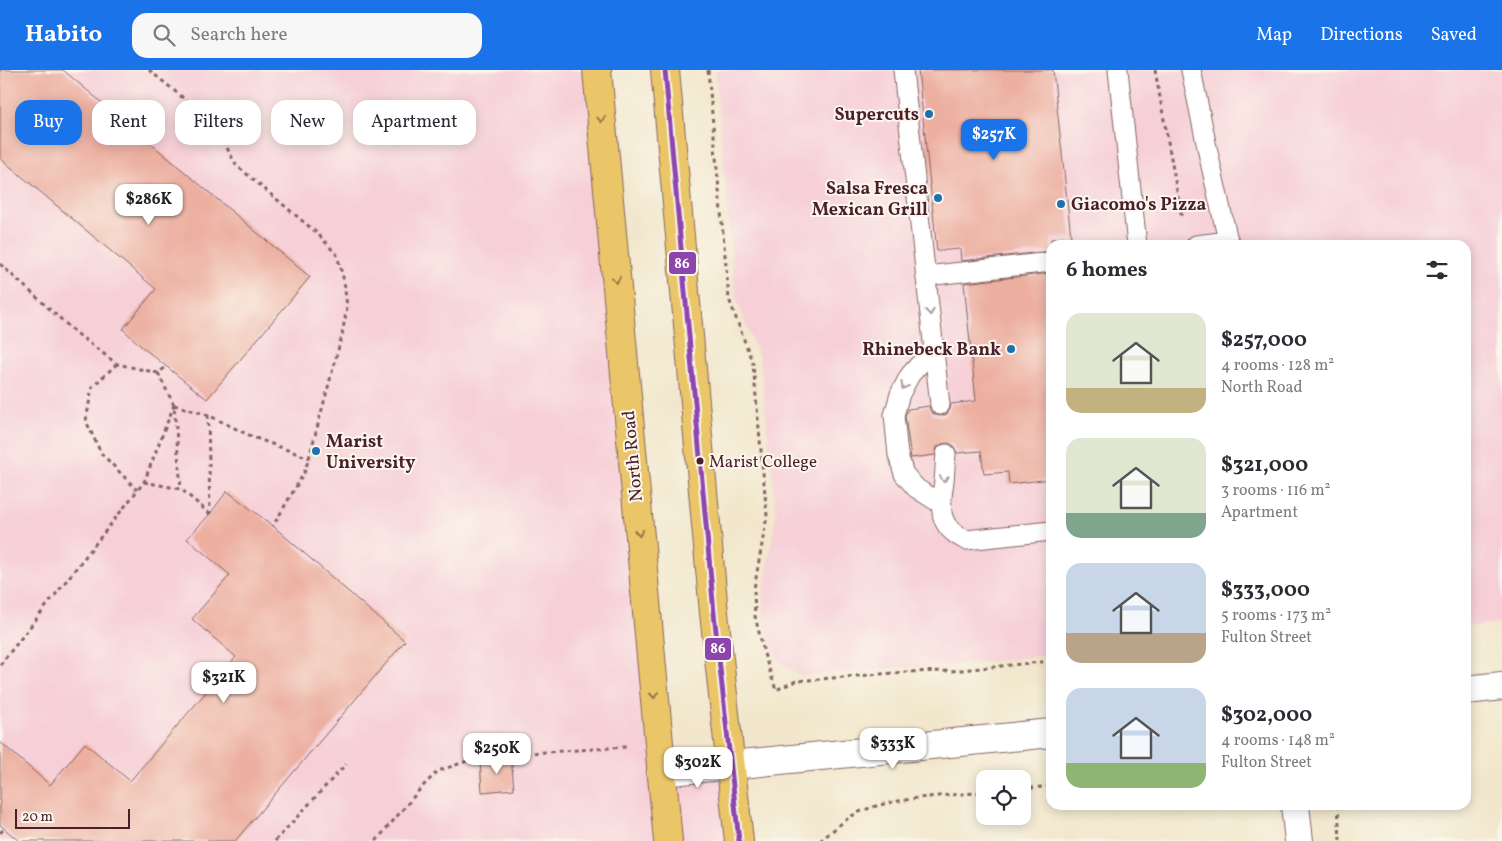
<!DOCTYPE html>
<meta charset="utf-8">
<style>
:root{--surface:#fff;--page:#f7f7f7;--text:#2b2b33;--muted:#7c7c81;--accent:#1a73e8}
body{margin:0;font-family:Vollkorn,serif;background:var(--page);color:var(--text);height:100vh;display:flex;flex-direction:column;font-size:19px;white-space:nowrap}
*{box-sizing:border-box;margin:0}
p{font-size:16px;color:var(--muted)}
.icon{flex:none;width:28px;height:28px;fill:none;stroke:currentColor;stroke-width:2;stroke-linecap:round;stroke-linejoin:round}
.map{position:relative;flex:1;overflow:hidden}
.sheet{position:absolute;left:1046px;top:170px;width:425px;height:570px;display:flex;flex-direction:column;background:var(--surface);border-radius:15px;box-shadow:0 2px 12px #0003}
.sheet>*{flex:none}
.banner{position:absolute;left:15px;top:30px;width:475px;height:45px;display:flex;gap:10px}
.buttons{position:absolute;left:976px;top:700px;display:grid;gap:10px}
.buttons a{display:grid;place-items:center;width:55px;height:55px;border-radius:10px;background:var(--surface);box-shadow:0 2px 12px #0003;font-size:25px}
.scale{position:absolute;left:15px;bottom:12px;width:115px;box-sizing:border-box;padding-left:5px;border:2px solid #4a1f2b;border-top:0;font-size:14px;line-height:18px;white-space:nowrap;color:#4a1f2b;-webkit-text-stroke:4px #fbf7ec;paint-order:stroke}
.price{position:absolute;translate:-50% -42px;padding:0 11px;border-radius:10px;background:#fff;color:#222;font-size:16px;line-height:32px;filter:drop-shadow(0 1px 2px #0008)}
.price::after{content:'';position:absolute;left:50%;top:30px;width:15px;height:11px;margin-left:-8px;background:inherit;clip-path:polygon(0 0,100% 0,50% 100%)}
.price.current{background:var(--accent);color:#fff}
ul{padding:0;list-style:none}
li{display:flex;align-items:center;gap:15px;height:125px;padding:0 20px}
li span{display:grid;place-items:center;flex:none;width:140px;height:100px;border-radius:15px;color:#555}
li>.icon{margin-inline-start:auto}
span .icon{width:60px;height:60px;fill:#fffc;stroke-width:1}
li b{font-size:21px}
h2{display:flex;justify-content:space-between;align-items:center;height:60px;padding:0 20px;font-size:21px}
.chip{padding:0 18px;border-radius:15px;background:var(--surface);box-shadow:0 2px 12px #0003;font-size:18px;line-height:45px}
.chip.current{background:var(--accent);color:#fff}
header{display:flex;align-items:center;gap:30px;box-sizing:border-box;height:70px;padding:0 25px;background:var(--accent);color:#fff}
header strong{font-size:24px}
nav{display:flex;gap:28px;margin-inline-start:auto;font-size:18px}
.search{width:350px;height:45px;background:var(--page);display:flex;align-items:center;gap:12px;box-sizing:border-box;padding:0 18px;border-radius:15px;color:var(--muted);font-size:19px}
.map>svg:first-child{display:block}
.built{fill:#f6cfd7}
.building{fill:#ecafa0}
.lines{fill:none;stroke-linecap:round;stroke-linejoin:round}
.service-casing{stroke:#856563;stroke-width:21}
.minor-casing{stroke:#856563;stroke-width:30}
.trunk-casing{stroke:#856563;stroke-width:30}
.path{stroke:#856563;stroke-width:3;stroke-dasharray:4 4;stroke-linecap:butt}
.service{stroke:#fff;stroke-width:19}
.minor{stroke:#fff;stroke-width:28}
.trunk{stroke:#ebc669;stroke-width:28}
.bus-1-casing{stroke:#fbf7ec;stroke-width:9}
.bus-1{stroke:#8e44ad;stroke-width:5}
.oneway{stroke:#9a724a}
.oneway2{stroke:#ae9aa0}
.poi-dot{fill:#1f6fb2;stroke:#fbf7ec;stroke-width:2}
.bus-dot{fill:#4a1f2b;stroke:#fbf7ec;stroke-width:2}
.labels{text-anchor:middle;stroke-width:4;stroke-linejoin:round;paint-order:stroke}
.bus-label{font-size:17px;fill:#4a1f2b;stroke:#fbf7ec;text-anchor:start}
.poi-label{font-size:18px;font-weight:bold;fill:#4a1f2b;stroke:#fbf7ec;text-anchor:end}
.street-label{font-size:18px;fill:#4a1f2b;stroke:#fbf7ec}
.line-badge{stroke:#fbf7ec;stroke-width:2}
.badge-label{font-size:14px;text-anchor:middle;font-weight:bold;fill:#fff}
</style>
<header>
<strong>Habito</strong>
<div class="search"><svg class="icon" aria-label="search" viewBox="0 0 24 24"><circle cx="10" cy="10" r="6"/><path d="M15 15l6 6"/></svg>Search here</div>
<nav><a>Map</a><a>Directions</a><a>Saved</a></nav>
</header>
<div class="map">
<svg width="1502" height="771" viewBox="0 0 1502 771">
<rect width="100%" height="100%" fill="#fbf7ec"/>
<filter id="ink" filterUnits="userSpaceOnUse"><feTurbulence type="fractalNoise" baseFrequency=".02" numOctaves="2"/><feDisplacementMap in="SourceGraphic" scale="10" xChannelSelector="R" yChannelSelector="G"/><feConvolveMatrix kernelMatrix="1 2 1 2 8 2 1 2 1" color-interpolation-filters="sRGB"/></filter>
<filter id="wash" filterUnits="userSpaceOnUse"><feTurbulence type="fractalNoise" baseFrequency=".0096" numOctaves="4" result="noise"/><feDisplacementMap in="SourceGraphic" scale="20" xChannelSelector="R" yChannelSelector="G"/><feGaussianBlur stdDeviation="1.12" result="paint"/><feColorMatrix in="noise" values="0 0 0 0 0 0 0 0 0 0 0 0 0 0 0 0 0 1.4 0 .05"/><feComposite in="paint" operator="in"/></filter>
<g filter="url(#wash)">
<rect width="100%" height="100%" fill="#f2e7cc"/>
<g class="built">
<polygon points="0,0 598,0 665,711 734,704 741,771 0,771"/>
<polygon points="715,0 1502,0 1502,553 1466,557 1466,175 1051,175 1051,585 951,595 905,597 800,606 780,592 768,569 763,546 764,520 776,444 760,291 735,227"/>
</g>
<g id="blocks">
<g class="building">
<polygon points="0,0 63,0 310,207 207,329 142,277 123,259 156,219 0,88"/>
<polygon points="918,0 1053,0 1071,167 1051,169 1051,181 961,191 960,179 937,181"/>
<polygon points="1051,203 1051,409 1009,414 1008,402 984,404 981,381 957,383 953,375 948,373 942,374 937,377 935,385 911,388 905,346 908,339 929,336 931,342 935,345 941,346 947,344 950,339 951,334 976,331 964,213"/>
<polygon points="227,421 273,456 405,571 235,771 19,771 0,755 0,672 50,715 85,673 130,711 236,587 192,549 230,505 187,469 210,444"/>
<polygon points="511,687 514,719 482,722 480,690"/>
</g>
</g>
</g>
<g filter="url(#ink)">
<use href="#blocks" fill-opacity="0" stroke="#856563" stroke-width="1"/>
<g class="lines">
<g class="service-casing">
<g id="service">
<polyline points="903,0 940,335"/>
<polyline points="1118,0 1137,175"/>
<polyline points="1191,0 1209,87 1229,175"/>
<polyline points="1196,175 1229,171"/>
<polyline points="926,206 1051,192"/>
<polyline points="934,278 910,305 900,324 894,345 898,385 904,404 916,418 941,434"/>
<path d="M946,384C945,393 945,402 944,411C940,438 937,457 966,470L1051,461"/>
</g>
</g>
<g class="minor-casing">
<g id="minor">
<polyline points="1466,620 1502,616"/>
<polyline points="661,702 1051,663"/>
<polyline points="1295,735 1299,771"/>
</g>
</g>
<g class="trunk-casing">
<g id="trunk">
<polyline points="597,0 668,771"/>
<polyline points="665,0 714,543 739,771"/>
</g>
</g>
<g class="path">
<polyline points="149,0 214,53 236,95 318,164 337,185 344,211 347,237 342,265 309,388 304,403 273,456"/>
<polyline points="708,0 729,229 753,294 767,446 754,519 755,546 765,587 776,620 796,611 905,602 951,601 1051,591"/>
<polyline points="1155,0 1182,149"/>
<polyline points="0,194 75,262 117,294 158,303 166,297"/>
<polyline points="117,294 92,317 86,351 101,383 137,420"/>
<polyline points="158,303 174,335 181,419"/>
<polyline points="174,335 208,345 253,367 309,388"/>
<polyline points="208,345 210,444"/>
<polyline points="144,412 181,419 210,444"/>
<polyline points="0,595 144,412 174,335"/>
<polyline points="1022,719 1051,716"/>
<polyline points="1338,735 1340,771"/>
<polyline points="0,763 4,759"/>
<polyline points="275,771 346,694"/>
<polyline points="376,771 421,718 438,701 482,686 626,677"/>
<path d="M820,771C830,763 840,754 850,747C882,727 947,726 985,722"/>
</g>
<use href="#service" class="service"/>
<use href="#minor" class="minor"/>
<use href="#trunk" class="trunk"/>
<g class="bus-1-casing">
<polyline id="bus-1" points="665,0 714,543 739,771"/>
</g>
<use href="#bus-1" class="bus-1"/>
</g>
<defs><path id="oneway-chevron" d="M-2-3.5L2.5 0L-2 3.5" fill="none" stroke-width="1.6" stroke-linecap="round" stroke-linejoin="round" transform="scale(1.25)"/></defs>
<g class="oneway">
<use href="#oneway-chevron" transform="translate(601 49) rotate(85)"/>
<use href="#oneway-chevron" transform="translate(616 210) rotate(85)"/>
<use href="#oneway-chevron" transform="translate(639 463) rotate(85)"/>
<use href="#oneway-chevron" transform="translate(654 625) rotate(84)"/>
</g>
<g class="oneway2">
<use href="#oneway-chevron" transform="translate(930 242) rotate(84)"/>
<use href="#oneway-chevron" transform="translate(904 316) rotate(119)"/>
<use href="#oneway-chevron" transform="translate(944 409) rotate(96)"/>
</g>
</g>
<g class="poi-dot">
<circle cx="929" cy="44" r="5"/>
<circle cx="938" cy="128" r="5"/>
<circle cx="1061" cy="134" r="5"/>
<circle cx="1011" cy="279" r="5"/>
<circle cx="316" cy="381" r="5"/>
</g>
<circle class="bus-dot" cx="700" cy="391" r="4.5"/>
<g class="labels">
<g class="bus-label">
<text x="709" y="397">Marist College</text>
</g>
<g class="poi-label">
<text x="919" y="50">Supercuts</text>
<text x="928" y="124">Salsa Fresca<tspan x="928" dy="21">Mexican Grill</tspan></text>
<text x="1071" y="140" text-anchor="start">Giacomo's Pizza</text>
<text x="1001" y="285">Rhinebeck Bank</text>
<text x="326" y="377" text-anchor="start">Marist<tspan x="326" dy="21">University</tspan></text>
</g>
<g class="street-label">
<text transform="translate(632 386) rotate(-95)" y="6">North Road</text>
</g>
</g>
<g class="line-badge">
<rect x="668" y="181" width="29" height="24" rx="5" fill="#8e44ad"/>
<rect x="704" y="567" width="28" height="24" rx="5" fill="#8e44ad"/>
</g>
<g class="badge-label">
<text x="682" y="198">86</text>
<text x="718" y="583">86</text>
</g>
</svg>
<div class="buttons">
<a><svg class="icon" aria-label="locate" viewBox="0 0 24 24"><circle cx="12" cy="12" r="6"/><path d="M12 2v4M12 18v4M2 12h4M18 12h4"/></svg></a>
</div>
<div class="scale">20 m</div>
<b class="price current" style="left:994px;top:91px">$257K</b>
<b class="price" style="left:149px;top:156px">$286K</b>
<b class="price" style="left:224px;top:634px">$321K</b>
<b class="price" style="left:893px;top:700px">$333K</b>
<b class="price" style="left:497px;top:705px">$250K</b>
<b class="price" style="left:698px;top:719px">$302K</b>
<div class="banner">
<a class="chip current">Buy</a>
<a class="chip">Rent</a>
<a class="chip">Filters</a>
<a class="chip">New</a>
<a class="chip">Apartment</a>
</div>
<section class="sheet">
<h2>6 homes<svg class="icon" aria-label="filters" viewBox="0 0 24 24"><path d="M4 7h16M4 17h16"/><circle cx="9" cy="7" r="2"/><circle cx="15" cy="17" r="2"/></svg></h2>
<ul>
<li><span style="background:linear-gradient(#dfe7d0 75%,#c2b280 0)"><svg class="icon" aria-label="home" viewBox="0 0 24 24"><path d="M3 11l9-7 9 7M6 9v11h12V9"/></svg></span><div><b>$257,000</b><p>4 rooms · 128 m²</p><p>North Road</p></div></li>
<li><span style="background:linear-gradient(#dfe7d0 75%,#7fa58c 0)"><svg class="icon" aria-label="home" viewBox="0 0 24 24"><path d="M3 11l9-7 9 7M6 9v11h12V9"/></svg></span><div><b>$321,000</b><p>3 rooms · 116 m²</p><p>Apartment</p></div></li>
<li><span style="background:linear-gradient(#c9d6e8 70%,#b9a48a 0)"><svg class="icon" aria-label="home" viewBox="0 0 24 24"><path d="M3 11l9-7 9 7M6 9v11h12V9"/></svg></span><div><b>$333,000</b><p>5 rooms · 173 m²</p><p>Fulton Street</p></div></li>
<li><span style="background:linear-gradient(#c9d6e8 75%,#8fb573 0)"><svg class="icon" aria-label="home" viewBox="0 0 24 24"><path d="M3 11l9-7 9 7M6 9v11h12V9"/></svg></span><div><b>$302,000</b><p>4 rooms · 148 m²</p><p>Fulton Street</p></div></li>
</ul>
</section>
</div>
